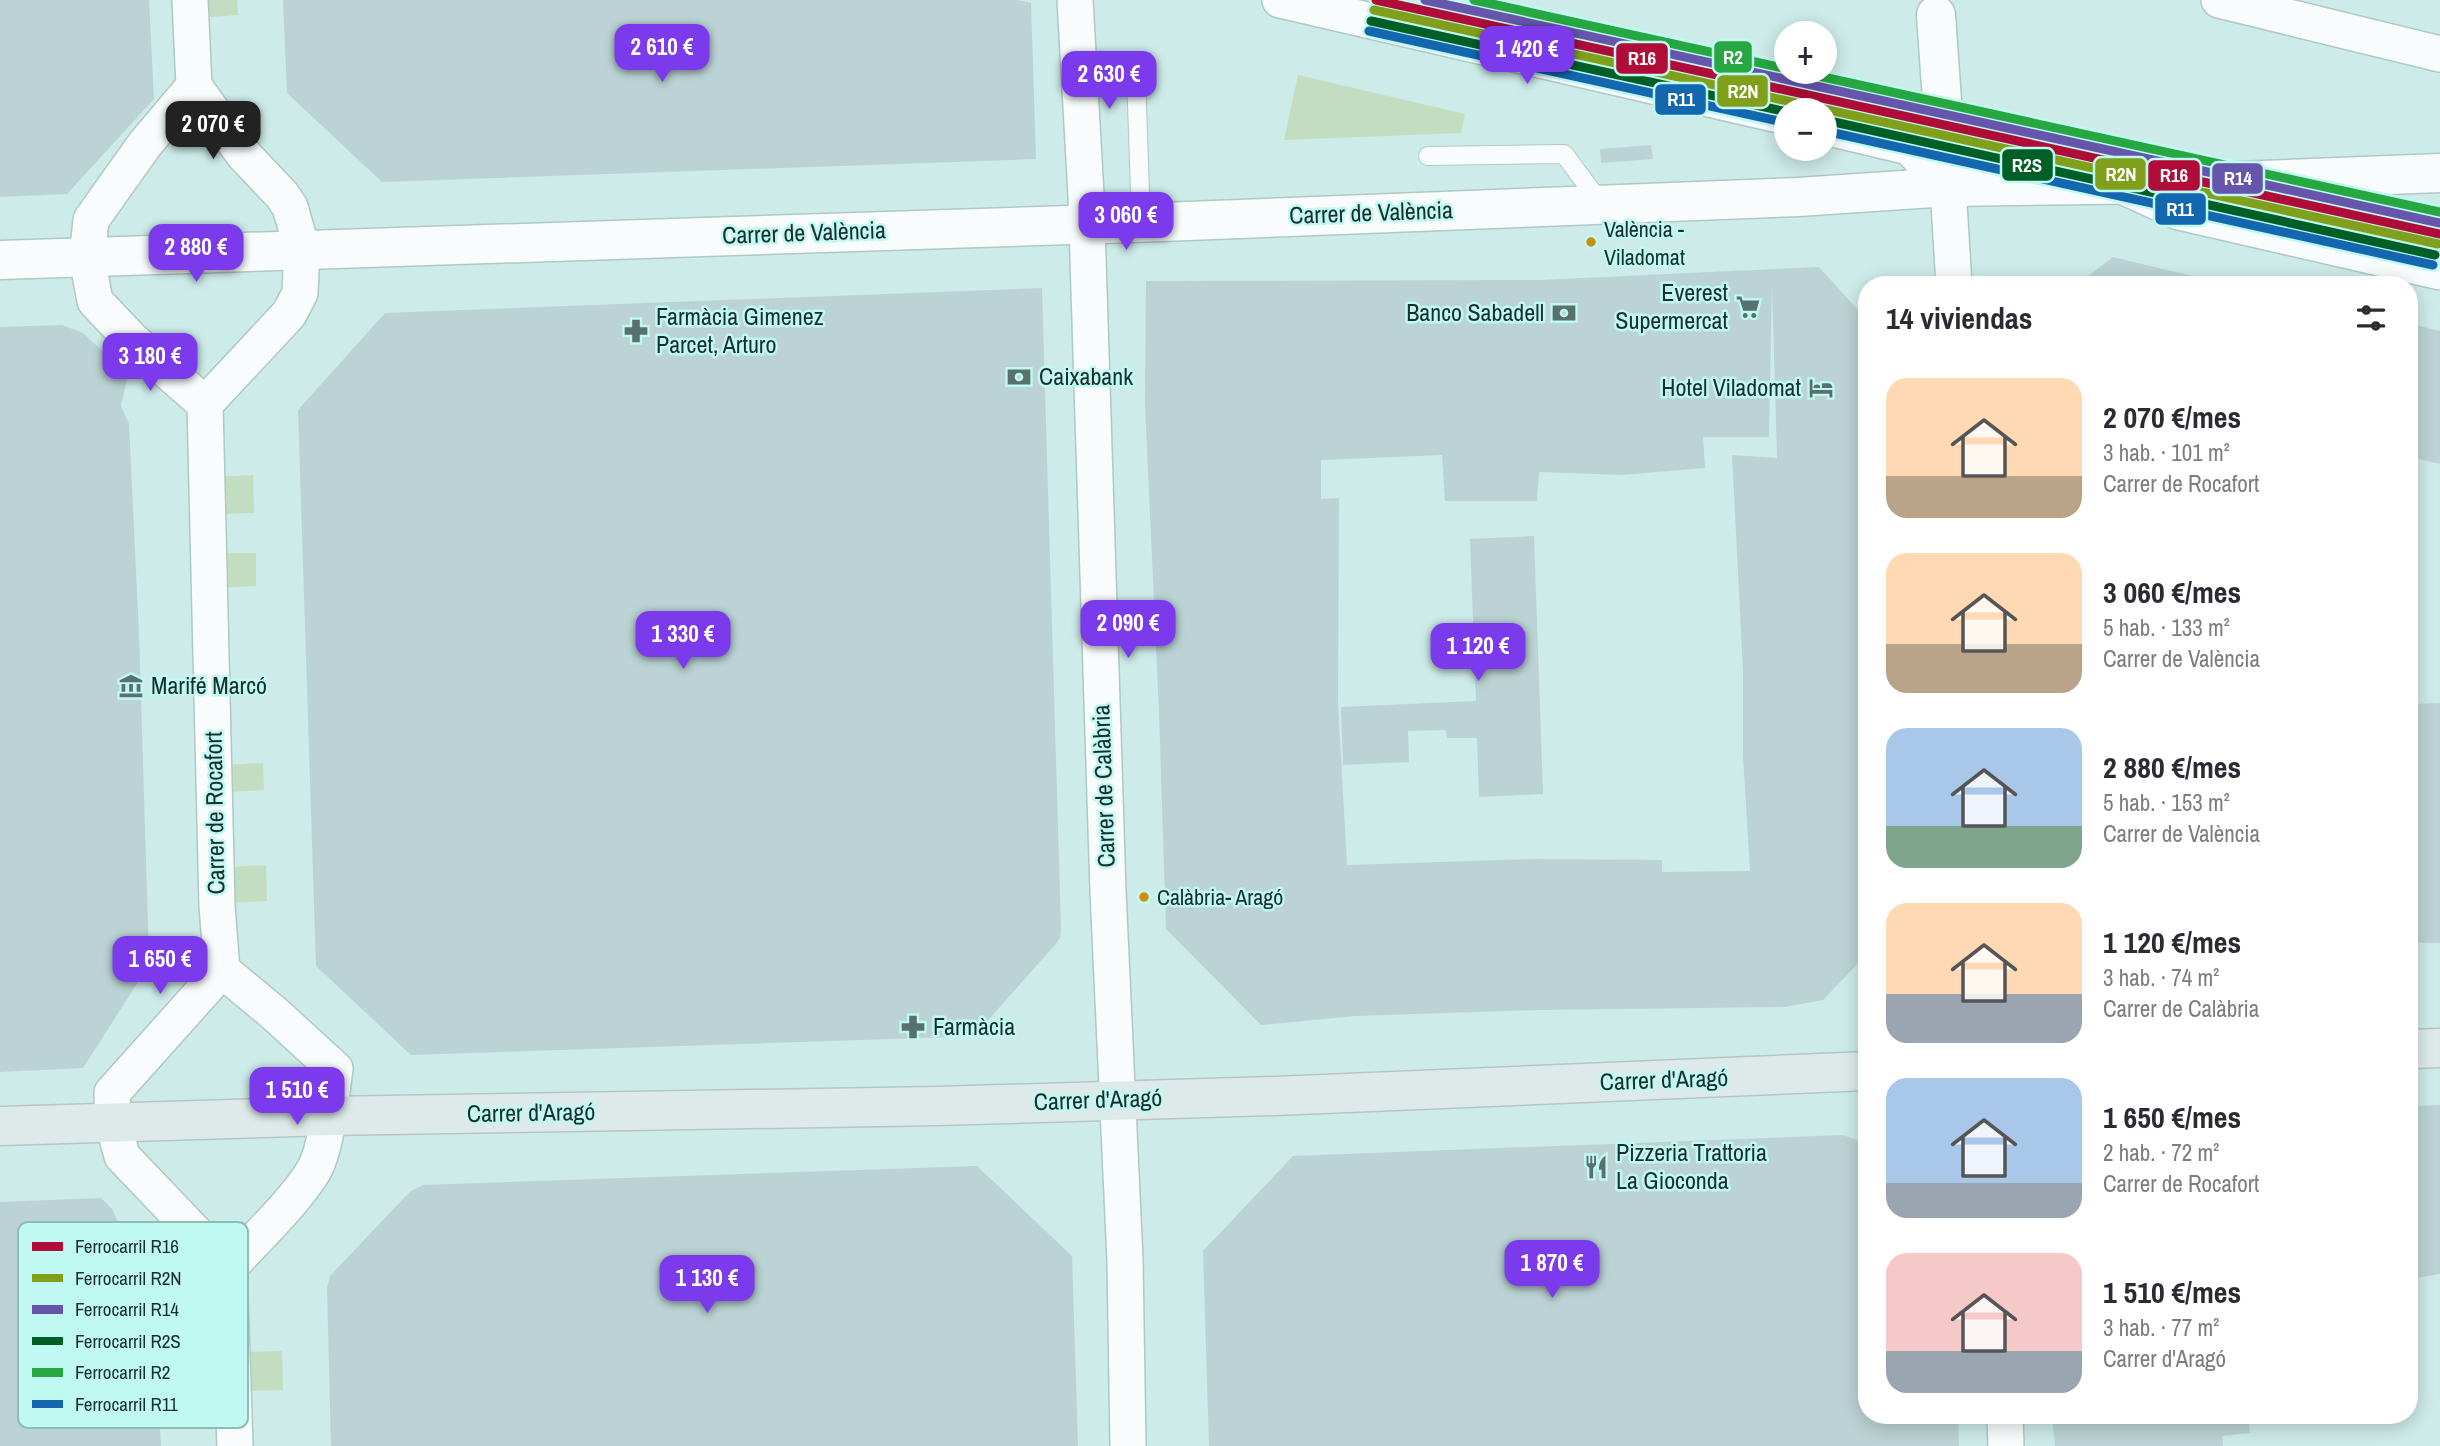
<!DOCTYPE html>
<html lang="es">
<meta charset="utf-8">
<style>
:root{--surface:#fff;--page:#f7f7f7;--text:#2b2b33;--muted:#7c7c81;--accent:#7c3aed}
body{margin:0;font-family:"Archivo Narrow",sans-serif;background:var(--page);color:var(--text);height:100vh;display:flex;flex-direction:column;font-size:26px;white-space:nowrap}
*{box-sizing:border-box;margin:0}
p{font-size:23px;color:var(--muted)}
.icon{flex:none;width:38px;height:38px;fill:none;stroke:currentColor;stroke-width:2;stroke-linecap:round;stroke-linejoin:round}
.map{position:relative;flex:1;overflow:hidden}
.details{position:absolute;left:1858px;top:276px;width:560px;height:1148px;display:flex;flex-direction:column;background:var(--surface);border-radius:28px;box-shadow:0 4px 18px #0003}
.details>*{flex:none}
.fabs{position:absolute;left:1774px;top:21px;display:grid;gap:14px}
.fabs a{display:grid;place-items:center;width:63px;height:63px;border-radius:50%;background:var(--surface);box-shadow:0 4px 18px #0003;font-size:35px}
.price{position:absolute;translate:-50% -60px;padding:0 16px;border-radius:14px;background:var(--accent);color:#fff;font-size:23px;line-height:46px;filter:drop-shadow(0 2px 4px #0008)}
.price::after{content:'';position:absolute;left:50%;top:42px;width:21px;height:16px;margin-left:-10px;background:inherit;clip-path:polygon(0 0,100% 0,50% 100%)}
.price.active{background:#222;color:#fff}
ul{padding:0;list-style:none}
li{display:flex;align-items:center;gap:21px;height:175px;padding:0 28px}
li span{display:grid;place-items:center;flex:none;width:196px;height:140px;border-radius:21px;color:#555}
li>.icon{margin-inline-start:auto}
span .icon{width:84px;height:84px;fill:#fffc;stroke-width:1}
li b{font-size:30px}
h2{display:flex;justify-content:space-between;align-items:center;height:84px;padding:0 28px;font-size:30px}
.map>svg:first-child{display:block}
.green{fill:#c3ddc0}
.building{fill:#bbd3d4;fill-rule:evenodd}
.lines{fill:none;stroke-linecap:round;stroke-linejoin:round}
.lane-casing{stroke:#b0c8c6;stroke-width:20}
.street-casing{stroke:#b0c8c6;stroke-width:38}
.secondary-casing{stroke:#b0c8c6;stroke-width:41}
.primary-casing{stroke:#b6c6c5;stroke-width:41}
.lane{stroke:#f8fcfc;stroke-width:18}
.street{stroke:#f8fcfc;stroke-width:35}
.secondary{stroke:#f8fcfc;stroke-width:38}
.primary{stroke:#ddeae9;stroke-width:38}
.rail-1-casing{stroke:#c0f8f2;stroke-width:14}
.rail-2-casing{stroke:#c0f8f2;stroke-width:14}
.rail-3-casing{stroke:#c0f8f2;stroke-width:14}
.rail-4-casing{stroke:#c0f8f2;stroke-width:14}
.rail-5-casing{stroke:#c0f8f2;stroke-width:14}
.rail-6-casing{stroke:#c0f8f2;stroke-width:14}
.rail-1{stroke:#af0d38;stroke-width:9}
.rail-2{stroke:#80a01c;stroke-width:9}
.rail-3{stroke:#6556ac;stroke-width:9}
.rail-4{stroke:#005f27;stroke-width:9}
.rail-5{stroke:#26a741;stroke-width:9}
.rail-6{stroke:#1267af;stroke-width:9}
.bus-dot{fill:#cb8e09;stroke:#c0f8f2;stroke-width:2.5}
.labels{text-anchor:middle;stroke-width:5;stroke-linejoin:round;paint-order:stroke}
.bus-label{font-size:22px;fill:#192f2d;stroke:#c0f8f2;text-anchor:start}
.street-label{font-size:24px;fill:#192f2d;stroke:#c0f8f2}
.poi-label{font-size:24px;fill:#192f2d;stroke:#c0f8f2;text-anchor:start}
.key{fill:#c0f8f2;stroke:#8ebcb7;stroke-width:2}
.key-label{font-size:19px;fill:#192f2d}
.line-badge{stroke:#c0f8f2;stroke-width:2.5}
.badge-label{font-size:19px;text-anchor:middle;font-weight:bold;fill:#fff}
</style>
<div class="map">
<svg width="2440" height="1446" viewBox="0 0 2440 1446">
<rect width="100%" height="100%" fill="#cdebe8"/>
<g class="green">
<polygon points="199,0 237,0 238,15 199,18"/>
<polygon points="1298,75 1465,114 1461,133 1284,140"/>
<polygon points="253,475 254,513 215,514 214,477"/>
<polygon points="217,553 256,553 256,586 218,588"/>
<polygon points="263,763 264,790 224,792 224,765"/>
<polygon points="266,865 267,901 228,903 228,867"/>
<polygon points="282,1351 283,1390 244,1391 242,1352"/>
</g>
<g class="building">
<polygon points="0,0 149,0 154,99 67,194 0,197"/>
<polygon points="283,0 1017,0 1031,3 1036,159 382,182 287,93"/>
<polygon points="1651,145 1653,159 1601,163 1600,149"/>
<polygon points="2113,257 2225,284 2225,285 2076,285"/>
<path d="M1819,267L1867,320V954L1823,1000L1784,1007L1537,1010L1355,1016L1261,1025L1166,929L1159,712L1145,404L1146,281L1540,280ZM1772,285L1777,458L1732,455L1743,671V756L1750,871L1662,872V860L1534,859L1347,865L1338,704L1339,498L1321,499V460L1442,455L1445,501H1537L1539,472L1622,475L1705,468L1703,437H1769Z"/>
<polygon points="1042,288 1061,929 1060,938 1054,946 982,1027 969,1035 954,1037 411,1055 316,966 298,410 385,313"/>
<polygon points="2410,324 2440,331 2440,464 2410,457"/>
<polygon points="62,325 83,333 128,375 121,406 129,424 139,634 149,958 138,982 83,1068 0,1072 0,327"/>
<polygon points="1534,536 1543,794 1479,797 1477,738 1447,738 1446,730 1408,731 1409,762 1343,765 1341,707 1476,701 1470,539"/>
<polygon points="2440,703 2440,943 2410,943 2410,704"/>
<polygon points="2440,1105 2440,1274 2410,1279 2410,1106"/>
<polygon points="1843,1135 1867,1144 1867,1416 1958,1416 1959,1446 1209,1446 1203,1251 1293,1156"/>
<polygon points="977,1166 1072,1256 1078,1446 331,1446 327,1288 330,1276 402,1200 411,1191 423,1185"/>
<polygon points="101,1198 112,1209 141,1270 152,1280 161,1446 0,1446 0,1202"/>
<polygon points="2052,1416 2248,1416 2250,1433 2222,1436 2223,1446 2055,1446"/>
</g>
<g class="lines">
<g class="lane-casing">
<g id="lane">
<polyline points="1136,75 1141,222"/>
<polyline points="1428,156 1564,154 1602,205"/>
</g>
</g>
<g class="street-casing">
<g id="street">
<path d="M190,0L194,86L244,155L282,195L290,207L302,249L300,293L289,314L205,404L217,906L222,970L275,1014L335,1069C331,1096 327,1147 314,1170C295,1202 254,1240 229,1268"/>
<polyline points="1075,0 1086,195 1108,891 1125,1260 1128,1446"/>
<polyline points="1280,0 1787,117"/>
<polyline points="2219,0 2440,54"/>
<polyline points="194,86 145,144 91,220 87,258 95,301 132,340 205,404"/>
<polyline points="1825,127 1909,147 1948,187 1954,285"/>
<polyline points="2118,184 2179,212 2440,272"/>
<polyline points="222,970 112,1093 113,1123 122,1156 229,1268 235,1446"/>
<polyline points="2005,1416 2006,1446"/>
</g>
</g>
<g class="secondary-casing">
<g id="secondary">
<polyline points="1936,15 1948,187"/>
<polyline points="0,260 1162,222 1798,197 1948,187 2160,184 2440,173"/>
</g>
</g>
<g class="primary-casing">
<g id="primary">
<polyline points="2410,1049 2440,1048"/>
<polyline points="0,1126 328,1116 938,1106 1275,1096 1867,1071"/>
</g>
</g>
<use href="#lane" class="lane"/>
<use href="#street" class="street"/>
<use href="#secondary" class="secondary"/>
<use href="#primary" class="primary"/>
<g class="rail-1-casing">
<polyline id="rail-1" points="1376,0 2440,234"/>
</g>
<g class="rail-2-casing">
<polyline id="rail-2" points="1374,10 2438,244"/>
</g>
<g class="rail-3-casing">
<polyline id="rail-3" points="1425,0 2440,223"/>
</g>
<g class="rail-4-casing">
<g id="rail-4">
<polyline points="1371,21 1787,112"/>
<polyline points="1825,120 2435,255"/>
</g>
</g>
<g class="rail-5-casing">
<g id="rail-5">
<polyline points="1474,0 1787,69"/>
<polyline points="1800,72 2440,212"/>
</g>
</g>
<g class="rail-6-casing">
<g id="rail-6">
<polyline points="1369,31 1787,123"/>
<polyline points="1825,131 2433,265"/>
</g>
</g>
<use href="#rail-1" class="rail-1"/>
<use href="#rail-2" class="rail-2"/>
<use href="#rail-3" class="rail-3"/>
<use href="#rail-4" class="rail-4"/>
<use href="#rail-5" class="rail-5"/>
<use href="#rail-6" class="rail-6"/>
</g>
<defs>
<g id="supermarket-bare" transform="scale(1.89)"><path d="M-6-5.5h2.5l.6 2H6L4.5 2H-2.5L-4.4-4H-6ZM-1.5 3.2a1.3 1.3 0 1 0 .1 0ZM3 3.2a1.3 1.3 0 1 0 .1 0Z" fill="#58716e" stroke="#c0f8f2" stroke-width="2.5" paint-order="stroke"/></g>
<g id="bank-bare" transform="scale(1.89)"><path d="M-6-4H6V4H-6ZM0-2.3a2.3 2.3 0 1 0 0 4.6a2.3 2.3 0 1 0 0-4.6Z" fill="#58716e" stroke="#c0f8f2" stroke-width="2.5" paint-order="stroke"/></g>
<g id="pharmacy-bare" transform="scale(1.89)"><path d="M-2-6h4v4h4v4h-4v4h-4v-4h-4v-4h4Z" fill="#58716e" stroke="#c0f8f2" stroke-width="2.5" paint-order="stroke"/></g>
<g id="hotel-bare" transform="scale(1.89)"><path d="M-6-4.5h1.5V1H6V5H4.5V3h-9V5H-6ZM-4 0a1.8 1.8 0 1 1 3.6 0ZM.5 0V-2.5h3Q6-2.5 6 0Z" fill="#58716e" stroke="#c0f8f2" stroke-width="2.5" paint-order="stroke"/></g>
<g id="museum-bare" transform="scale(1.89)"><path d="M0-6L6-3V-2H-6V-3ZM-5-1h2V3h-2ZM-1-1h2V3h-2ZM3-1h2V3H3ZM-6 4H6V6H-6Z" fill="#58716e" stroke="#c0f8f2" stroke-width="2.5" paint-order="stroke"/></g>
<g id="restaurant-bare" transform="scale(1.89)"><path d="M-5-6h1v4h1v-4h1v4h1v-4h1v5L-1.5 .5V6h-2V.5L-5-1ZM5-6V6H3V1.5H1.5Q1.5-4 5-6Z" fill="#58716e" stroke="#c0f8f2" stroke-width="2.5" paint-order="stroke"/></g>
</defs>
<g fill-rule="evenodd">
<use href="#supermarket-bare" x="1748" y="307"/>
<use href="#bank-bare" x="1564" y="313"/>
<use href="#pharmacy-bare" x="636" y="331"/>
<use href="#bank-bare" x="1019" y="377"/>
<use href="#hotel-bare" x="1821" y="388"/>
<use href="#museum-bare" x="131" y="686"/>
<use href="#pharmacy-bare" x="913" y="1027"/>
<use href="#restaurant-bare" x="1596" y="1167"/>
</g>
<g class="bus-dot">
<circle cx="1591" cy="242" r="6"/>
<circle cx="1144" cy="897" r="6"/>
</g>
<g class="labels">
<g class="bus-label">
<text x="1604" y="237">València -<tspan x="1604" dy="28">Viladomat</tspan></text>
<text x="1157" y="905">Calàbria- Aragó</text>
</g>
<g class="street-label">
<text transform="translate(1371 213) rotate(-2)" y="8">Carrer de València</text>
<text transform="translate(804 233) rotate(-2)" y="8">Carrer de València</text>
<text transform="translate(1104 786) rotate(-92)" y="8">Carrer de Calàbria</text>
<text transform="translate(215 813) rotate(-91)" y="8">Carrer de Rocafort</text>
<text transform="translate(1664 1080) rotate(-2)" y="8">Carrer d'Aragó</text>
<text transform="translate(1098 1100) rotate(-2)" y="8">Carrer d'Aragó</text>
<text transform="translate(531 1113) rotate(-1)" y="8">Carrer d'Aragó</text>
</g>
<g class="poi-label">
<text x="1728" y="301" text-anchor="end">Everest<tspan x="1728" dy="28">Supermercat</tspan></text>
<text x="1544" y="321" text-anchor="end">Banco Sabadell</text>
<text x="656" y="325">Farmàcia Gimenez<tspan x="656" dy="28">Parcet, Arturo</tspan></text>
<text x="1039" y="385">Caixabank</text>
<text x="1801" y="396" text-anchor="end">Hotel Viladomat</text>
<text x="151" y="694">Marifé Marcó</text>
<text x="933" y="1035">Farmàcia</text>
<text x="1616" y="1161">Pizzeria Trattoria<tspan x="1616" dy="28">La Gioconda</tspan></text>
</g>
</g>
<rect x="18" y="1222" width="230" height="206" rx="10" class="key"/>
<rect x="32" y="1242" width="31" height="9" fill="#af0d38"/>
<rect x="32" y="1274" width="31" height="8" fill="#80a01c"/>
<rect x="32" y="1305" width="31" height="9" fill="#6556ac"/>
<rect x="32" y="1337" width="31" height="8" fill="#005f27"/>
<rect x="32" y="1368" width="31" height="9" fill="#26a741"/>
<rect x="32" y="1400" width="31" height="8" fill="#1267af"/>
<g class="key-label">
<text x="75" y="1253">Ferrocarril R16</text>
<text x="75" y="1285">Ferrocarril R2N</text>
<text x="75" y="1316">Ferrocarril R14</text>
<text x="75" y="1348">Ferrocarril R2S</text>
<text x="75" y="1379">Ferrocarril R2</text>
<text x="75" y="1411">Ferrocarril R11</text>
</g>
<g class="line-badge">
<rect x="1713" y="40" width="40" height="34" rx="7" fill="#26a741"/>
<rect x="1615" y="42" width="54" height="33" rx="7" fill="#af0d38"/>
<rect x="1716" y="74" width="53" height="34" rx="7" fill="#80a01c"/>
<rect x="1654" y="83" width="53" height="33" rx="7" fill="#1267af"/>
<rect x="2001" y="148" width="53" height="34" rx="7" fill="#005f27"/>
<rect x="2094" y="157" width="53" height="34" rx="7" fill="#80a01c"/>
<rect x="2147" y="159" width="54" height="33" rx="7" fill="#af0d38"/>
<rect x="2211" y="162" width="53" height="33" rx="7" fill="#6556ac"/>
<rect x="2154" y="192" width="53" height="34" rx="7" fill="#1267af"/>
</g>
<g class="badge-label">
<text x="1733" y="64">R2</text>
<text x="1642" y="65">R16</text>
<text x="1743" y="98">R2N</text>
<text x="1681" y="106">R11</text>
<text x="2027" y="172">R2S</text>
<text x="2121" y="181">R2N</text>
<text x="2174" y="182">R16</text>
<text x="2238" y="185">R14</text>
<text x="2180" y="216">R11</text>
</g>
</svg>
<div class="fabs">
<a>+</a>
<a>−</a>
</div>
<b class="price" style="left:662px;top:84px">2 610 €</b>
<b class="price" style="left:1527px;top:86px">1 420 €</b>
<b class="price" style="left:1109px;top:111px">2 630 €</b>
<b class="price active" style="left:213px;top:161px">2 070 €</b>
<b class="price" style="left:1126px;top:252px">3 060 €</b>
<b class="price" style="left:196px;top:284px">2 880 €</b>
<b class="price" style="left:150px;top:393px">3 180 €</b>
<b class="price" style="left:1128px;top:660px">2 090 €</b>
<b class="price" style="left:683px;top:671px">1 330 €</b>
<b class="price" style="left:1478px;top:683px">1 120 €</b>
<b class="price" style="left:160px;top:996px">1 650 €</b>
<b class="price" style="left:297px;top:1127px">1 510 €</b>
<b class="price" style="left:1552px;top:1300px">1 870 €</b>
<b class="price" style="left:707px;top:1315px">1 130 €</b>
<section class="details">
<h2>14 viviendas<svg class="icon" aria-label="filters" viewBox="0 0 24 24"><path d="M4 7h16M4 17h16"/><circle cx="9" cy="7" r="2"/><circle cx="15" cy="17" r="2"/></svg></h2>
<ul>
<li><span style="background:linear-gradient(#ffd9b3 70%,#b9a48a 0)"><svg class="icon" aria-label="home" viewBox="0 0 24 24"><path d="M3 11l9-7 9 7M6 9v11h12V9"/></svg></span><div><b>2 070 €/mes</b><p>3 hab. · 101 m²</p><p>Carrer de Rocafort</p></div></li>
<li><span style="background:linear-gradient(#ffd9b3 65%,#b9a48a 0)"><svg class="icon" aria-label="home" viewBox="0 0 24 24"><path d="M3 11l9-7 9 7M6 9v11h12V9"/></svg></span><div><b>3 060 €/mes</b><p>5 hab. · 133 m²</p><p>Carrer de València</p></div></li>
<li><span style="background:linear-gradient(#a9c7e8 70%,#7fa58c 0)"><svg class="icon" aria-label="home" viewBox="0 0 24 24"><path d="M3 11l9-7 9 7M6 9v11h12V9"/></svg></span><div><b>2 880 €/mes</b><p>5 hab. · 153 m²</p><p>Carrer de València</p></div></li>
<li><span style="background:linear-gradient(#ffd9b3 65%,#9aa5b1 0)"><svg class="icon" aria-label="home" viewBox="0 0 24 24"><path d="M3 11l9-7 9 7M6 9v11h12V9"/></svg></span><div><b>1 120 €/mes</b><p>3 hab. · 74 m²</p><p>Carrer de Calàbria</p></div></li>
<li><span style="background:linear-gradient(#a9c7e8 75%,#9aa5b1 0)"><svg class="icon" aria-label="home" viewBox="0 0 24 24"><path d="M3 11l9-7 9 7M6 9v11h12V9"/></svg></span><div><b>1 650 €/mes</b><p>2 hab. · 72 m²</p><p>Carrer de Rocafort</p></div></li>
<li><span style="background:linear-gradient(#f6c9c9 70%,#9aa5b1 0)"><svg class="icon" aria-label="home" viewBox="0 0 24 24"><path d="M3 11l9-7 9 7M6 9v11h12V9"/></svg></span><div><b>1 510 €/mes</b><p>3 hab. · 77 m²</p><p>Carrer d'Aragó</p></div></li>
</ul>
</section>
</div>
